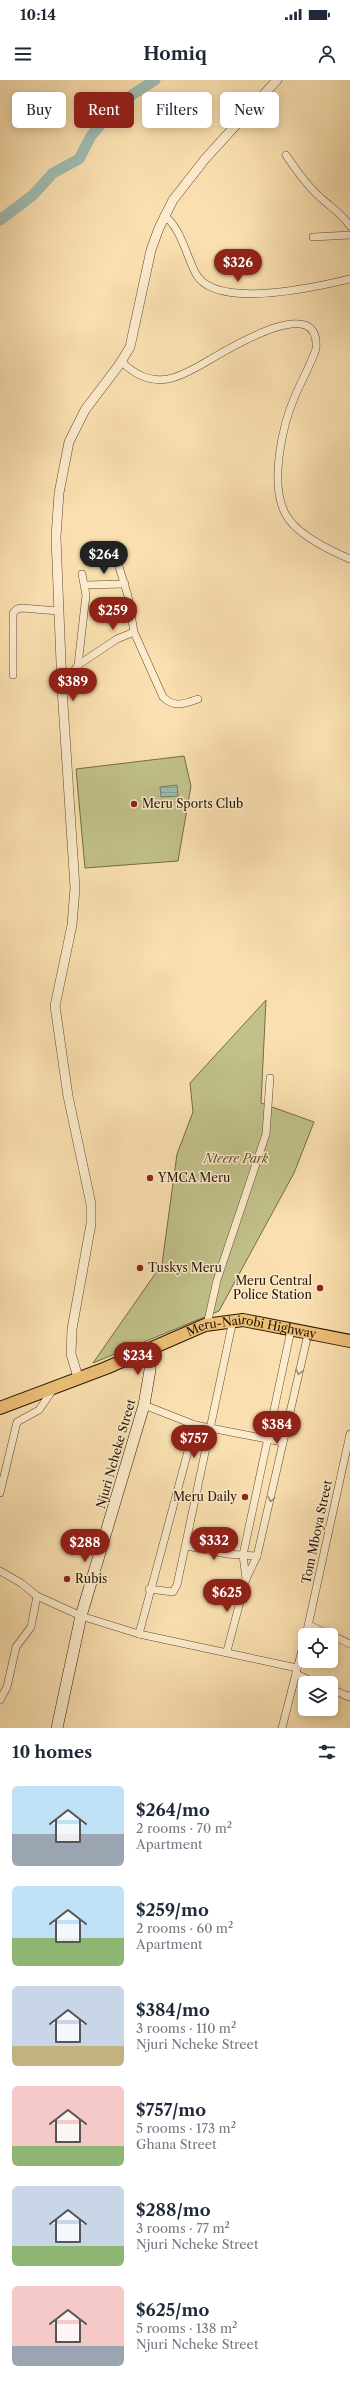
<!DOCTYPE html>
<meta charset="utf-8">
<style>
:root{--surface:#fff;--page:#f6f6f7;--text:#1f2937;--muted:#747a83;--accent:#8f2418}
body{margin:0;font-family:"Libre Caslon Text",serif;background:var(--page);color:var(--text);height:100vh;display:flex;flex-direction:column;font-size:15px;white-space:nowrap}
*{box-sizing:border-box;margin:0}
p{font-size:13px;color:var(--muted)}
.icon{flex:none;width:22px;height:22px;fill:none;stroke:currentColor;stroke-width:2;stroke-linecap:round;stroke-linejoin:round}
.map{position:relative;height:1648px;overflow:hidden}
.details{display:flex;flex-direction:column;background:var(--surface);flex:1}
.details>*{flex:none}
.banner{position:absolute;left:12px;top:12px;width:326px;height:36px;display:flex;gap:8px}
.buttons{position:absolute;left:298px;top:1548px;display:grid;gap:8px}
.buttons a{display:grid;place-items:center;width:40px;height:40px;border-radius:6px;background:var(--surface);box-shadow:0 2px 10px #0003;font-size:20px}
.price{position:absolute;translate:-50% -34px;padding:0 9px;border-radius:14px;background:var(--accent);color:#fff;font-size:13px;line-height:26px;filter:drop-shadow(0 1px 2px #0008)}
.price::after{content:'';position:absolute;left:50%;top:24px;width:12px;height:9px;margin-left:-6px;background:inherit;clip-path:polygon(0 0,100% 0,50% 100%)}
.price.selected{background:#222;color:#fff}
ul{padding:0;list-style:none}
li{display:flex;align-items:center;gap:12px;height:100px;padding:0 12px}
li span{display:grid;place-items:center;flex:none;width:112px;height:80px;border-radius:6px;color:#555}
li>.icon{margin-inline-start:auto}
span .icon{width:48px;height:48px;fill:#fffc;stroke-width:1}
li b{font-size:17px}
h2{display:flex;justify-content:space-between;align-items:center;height:48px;padding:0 12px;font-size:17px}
.chip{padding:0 14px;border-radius:6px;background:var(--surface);box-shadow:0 2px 10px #0003;font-size:14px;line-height:36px}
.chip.selected{background:var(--accent);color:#fff}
.status{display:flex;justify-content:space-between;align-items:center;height:28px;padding:0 20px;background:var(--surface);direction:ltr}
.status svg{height:11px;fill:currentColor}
header{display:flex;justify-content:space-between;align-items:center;height:52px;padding:0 12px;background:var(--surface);font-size:18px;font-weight:700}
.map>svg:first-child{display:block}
.green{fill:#c1c189;stroke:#746c48}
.water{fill:url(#water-rules);stroke:#6f7a6d}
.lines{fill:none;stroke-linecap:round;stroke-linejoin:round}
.river{stroke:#9fbcb2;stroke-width:11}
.minor-casing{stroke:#5b4930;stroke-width:8}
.tertiary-casing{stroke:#5b4930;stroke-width:10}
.secondary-casing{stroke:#261706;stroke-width:12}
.trunk-casing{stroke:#261706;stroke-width:14}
.minor{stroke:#fcebcc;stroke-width:7}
.tertiary{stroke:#fcebcc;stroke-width:9}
.secondary{stroke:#fcebcc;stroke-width:11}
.trunk{stroke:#edc078;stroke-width:12}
.oneway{stroke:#9c8c73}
.poi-dot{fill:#8f2418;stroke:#fcebcc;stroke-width:1.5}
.labels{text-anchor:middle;stroke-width:3;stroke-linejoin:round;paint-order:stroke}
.poi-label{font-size:12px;fill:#261706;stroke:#fcebcc;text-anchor:start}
.park-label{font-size:12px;font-style:italic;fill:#5c5234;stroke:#fcebcc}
.street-label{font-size:12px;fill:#261706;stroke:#fcebcc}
</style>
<div class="status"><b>10:14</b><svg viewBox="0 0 49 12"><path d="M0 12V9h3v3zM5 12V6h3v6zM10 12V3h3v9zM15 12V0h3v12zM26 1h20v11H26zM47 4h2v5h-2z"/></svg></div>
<header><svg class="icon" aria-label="menu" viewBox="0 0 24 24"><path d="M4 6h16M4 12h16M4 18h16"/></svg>Homiq<svg class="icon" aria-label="person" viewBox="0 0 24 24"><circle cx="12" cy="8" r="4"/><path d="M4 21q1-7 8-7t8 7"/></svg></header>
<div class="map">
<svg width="350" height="1648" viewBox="0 0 350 1648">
<defs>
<pattern id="water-rules" width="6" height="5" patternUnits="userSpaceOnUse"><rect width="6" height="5" fill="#9fbcb2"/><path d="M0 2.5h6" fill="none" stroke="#89a198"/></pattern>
</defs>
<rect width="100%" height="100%" fill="#fae0b0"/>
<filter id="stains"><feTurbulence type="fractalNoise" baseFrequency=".005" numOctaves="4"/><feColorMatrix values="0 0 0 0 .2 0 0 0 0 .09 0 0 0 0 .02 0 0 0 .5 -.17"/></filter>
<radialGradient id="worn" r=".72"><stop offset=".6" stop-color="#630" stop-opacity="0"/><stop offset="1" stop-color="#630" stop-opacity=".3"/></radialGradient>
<g class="green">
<polygon points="184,676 191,706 178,781 85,788 76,689"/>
<polygon points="266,920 261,1023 314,1042 294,1093 219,1231 93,1283 162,1184 177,1074 193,1032 190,1003"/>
</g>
<polygon class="water" points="177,705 178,716 161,717 160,707"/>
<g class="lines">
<polyline class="river" points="0,140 33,115 53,93 79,79 91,56 118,24 155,0"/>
<g class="minor-casing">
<g id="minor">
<path d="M286,75C296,90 307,106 321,118C332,128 342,134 350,146"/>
<path d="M164,136C180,145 187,178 196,194C216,230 317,207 350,199"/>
<polyline points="313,157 350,155"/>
<path d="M122,282C134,294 150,302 168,299C178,297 188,292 197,287C216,277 321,207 316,269C310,286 302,300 295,316C282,346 269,405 286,435C297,455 329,470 350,479"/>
<polyline points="85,505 125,504"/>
<path d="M134,552L163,617C174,628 184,624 198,619"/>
<polyline points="78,585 86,515 82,494"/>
<polyline points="13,595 13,533 17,529 22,528 58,531"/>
<polyline points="62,608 78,585 117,559 134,552 128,516 116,477"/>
<polyline points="207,1245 217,1200 266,1054 270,998"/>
<polyline points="144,1325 195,1345 282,1362"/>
<polyline points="0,1413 17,1342 39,1330 54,1308"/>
<polyline points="187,1466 227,1474 257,1476"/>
<polyline points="0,1491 21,1503 37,1516 81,1536 139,1554 297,1588"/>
<polyline points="246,1499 243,1475 291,1250"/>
<polyline points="149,1509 173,1512 177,1505 233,1240"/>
<polyline points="309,1545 330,1555"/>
<polyline points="139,1554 195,1345"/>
<polyline points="306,1555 350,1354"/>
<polyline points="331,1555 350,1564"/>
<polyline points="227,1571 246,1499 257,1476 308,1254"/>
<polyline points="296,1594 316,1603"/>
<polyline points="331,1609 349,1617 350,1615"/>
<polyline points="0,1620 7,1607 16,1567 31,1547 37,1516"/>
<polyline points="282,1648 305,1558"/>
</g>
</g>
<g class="tertiary-casing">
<polyline id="tertiary" points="78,1297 71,1274 72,1249 91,1144 91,1124 68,1016 55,926 72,845 75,808 62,608 56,457 59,413 69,362 85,330 119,285 130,267 151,170 159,148 173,120 205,79 277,0"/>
</g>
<g class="secondary-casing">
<polyline id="secondary" points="57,1648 81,1536 144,1325 150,1290 150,1269"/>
</g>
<g class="trunk-casing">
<g id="trunk">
<path id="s1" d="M0,1328L106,1288L205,1245L243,1240L350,1261"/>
</g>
</g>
<use href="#minor" class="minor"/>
<use href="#tertiary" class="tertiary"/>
<use href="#secondary" class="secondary"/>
<use href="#trunk" class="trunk"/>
</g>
<defs><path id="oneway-chevron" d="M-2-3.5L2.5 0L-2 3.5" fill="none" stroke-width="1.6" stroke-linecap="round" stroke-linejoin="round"/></defs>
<g class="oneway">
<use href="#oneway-chevron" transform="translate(299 1292) rotate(104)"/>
<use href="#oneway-chevron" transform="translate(271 1419) rotate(103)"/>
</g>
<g class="poi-dot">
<circle cx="134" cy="724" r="4"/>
<circle cx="150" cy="1098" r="4"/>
<circle cx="140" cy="1188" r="4"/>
<circle cx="320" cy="1208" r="4"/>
<circle cx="245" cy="1417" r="4"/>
<circle cx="67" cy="1499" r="4"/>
</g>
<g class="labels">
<g class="poi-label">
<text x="142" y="728">Meru Sports Club</text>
<text x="158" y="1102">YMCA Meru</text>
<text x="148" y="1192">Tuskys Meru</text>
<text x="312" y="1205" text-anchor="end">Meru Central<tspan x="312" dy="14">Police Station</tspan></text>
<text x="237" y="1421" text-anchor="end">Meru Daily</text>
<text x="75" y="1503">Rubis</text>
</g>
<g class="park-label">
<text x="236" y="1083">Nteere Park</text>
</g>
<g class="street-label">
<text dy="4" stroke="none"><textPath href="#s1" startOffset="268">Meru-Nairobi Highway</textPath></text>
<text transform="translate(116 1374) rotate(-74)" y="4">Njuri Ncheke Street</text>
<text transform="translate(317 1452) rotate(-78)" y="4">Tom Mboya Street</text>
</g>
</g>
<rect width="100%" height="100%" filter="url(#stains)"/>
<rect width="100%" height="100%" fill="url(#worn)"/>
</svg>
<div class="buttons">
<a><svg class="icon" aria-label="locate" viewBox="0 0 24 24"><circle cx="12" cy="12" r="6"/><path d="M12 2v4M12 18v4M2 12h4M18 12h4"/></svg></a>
<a><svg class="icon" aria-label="layers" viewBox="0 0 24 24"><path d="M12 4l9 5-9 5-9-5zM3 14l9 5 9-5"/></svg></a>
</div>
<b class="price" style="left:238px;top:203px">$326</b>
<b class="price selected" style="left:104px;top:495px">$264</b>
<b class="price" style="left:113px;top:551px">$259</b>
<b class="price" style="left:73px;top:622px">$389</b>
<b class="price" style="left:138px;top:1296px">$234</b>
<b class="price" style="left:277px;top:1365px">$384</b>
<b class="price" style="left:194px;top:1379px">$757</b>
<b class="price" style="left:214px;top:1481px">$332</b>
<b class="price" style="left:85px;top:1483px">$288</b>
<b class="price" style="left:227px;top:1533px">$625</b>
<div class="banner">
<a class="chip">Buy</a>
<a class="chip selected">Rent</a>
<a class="chip">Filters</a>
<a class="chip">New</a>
</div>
</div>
<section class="details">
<h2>10 homes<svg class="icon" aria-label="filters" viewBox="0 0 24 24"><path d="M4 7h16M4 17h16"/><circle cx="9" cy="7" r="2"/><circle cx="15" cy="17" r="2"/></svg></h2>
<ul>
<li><span style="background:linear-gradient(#bfe0f5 60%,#9aa5b1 0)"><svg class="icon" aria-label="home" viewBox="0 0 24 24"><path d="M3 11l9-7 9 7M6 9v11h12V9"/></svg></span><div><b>$264/mo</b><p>2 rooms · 70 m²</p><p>Apartment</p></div></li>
<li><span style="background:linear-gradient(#bfe0f5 65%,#8fb573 0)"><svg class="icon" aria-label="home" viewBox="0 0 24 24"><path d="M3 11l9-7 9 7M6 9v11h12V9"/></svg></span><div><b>$259/mo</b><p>2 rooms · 60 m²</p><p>Apartment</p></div></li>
<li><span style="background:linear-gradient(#c9d6e8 75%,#c2b280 0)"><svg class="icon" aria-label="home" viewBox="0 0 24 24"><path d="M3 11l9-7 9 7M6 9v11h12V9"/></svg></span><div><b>$384/mo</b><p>3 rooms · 110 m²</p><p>Njuri Ncheke Street</p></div></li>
<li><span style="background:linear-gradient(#f6c9c9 75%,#8fb573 0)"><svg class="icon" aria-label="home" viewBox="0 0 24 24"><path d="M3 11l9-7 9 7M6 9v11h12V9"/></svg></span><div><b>$757/mo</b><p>5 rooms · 173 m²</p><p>Ghana Street</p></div></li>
<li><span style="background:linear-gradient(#c9d6e8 75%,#8fb573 0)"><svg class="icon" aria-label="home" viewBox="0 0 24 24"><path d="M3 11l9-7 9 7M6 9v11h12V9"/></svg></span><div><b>$288/mo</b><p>3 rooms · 77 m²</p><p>Njuri Ncheke Street</p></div></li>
<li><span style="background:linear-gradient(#f6c9c9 75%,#9aa5b1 0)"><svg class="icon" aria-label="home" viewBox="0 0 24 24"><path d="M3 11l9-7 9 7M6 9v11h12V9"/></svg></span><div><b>$625/mo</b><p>5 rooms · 138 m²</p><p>Njuri Ncheke Street</p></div></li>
</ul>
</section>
